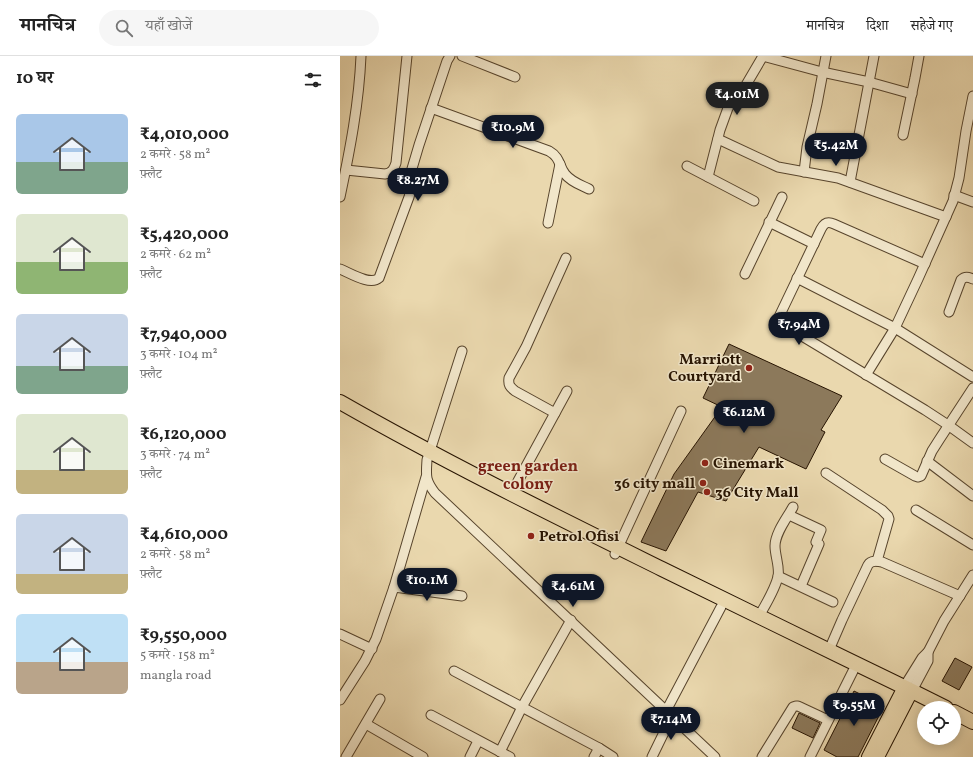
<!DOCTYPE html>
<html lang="hi">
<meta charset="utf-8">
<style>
:root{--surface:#fff;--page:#f6f6f6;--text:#222;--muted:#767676;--line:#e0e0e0;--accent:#111827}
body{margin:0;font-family:Vollkorn,"Noto Serif Devanagari",serif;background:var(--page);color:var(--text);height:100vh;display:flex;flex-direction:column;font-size:15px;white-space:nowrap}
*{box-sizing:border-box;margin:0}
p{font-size:13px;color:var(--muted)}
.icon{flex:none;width:22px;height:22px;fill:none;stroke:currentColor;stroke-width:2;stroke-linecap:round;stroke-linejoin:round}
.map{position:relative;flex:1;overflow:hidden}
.details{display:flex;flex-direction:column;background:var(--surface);width:340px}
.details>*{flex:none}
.buttons{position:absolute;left:577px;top:645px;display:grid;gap:8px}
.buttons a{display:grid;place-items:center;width:44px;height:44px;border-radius:50%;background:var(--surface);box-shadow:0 2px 10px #0003;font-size:20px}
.price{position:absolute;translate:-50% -34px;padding:0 9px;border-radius:14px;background:var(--accent);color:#fff;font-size:13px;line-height:26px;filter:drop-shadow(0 1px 2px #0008)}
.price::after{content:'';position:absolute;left:50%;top:24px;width:12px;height:9px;margin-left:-6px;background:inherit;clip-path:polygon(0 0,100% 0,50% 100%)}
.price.current{background:#222;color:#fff}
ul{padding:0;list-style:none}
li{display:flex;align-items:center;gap:12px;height:100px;padding:0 16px}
li span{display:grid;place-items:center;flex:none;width:112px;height:80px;border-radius:6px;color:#555}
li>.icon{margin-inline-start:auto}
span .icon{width:48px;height:48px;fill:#fffc;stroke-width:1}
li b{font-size:17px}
h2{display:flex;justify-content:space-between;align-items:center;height:48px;padding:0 16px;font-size:17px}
header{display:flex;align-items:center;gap:24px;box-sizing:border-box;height:56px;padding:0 20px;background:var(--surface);border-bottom:1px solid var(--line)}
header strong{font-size:19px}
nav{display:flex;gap:22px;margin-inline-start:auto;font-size:14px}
.search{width:280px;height:36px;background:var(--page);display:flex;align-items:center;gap:10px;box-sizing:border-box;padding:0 14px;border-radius:22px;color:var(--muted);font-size:15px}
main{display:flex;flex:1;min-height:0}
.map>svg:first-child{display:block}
.building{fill:#8c795b;stroke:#261301}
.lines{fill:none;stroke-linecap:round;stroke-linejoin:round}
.minor-casing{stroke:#57442c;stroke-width:11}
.major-casing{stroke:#261301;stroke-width:14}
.highway-casing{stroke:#261301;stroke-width:16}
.minor{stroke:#f1e6ca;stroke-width:9}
.major{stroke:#ead8ae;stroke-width:12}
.highway{stroke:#ead8ae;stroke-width:14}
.poi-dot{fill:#8f2418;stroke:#f1e6ca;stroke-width:1.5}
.labels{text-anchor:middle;stroke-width:3;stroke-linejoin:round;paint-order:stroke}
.poi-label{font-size:15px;font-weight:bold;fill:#261301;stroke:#f1e6ca;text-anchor:start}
.neighbourhood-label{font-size:16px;font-weight:bold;fill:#7a1f14;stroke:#f1e6ca}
</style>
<header>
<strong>मानचित्र</strong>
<div class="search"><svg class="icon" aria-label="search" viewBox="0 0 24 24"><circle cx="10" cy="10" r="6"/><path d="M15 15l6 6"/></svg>यहाँ खोजें</div>
<nav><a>मानचित्र</a><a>दिशा</a><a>सहेजे गए</a></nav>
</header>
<main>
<section class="details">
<h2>10 घर<svg class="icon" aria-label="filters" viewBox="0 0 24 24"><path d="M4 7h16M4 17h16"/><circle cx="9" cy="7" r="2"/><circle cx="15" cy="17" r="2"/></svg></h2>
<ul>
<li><span style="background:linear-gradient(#a9c7e8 60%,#7fa58c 0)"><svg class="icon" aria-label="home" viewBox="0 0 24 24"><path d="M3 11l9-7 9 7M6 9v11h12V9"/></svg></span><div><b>₹4,010,000</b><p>2 कमरे · 58 m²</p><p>फ़्लैट</p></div></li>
<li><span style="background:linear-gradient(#dfe7d0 60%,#8fb573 0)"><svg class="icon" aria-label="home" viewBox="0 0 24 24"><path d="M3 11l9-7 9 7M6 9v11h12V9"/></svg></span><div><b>₹5,420,000</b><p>2 कमरे · 62 m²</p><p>फ़्लैट</p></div></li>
<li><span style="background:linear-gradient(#c9d6e8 65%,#7fa58c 0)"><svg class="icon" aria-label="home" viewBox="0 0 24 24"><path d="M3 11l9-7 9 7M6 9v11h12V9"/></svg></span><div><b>₹7,940,000</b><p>3 कमरे · 104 m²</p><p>फ़्लैट</p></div></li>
<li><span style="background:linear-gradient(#dfe7d0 70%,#c2b280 0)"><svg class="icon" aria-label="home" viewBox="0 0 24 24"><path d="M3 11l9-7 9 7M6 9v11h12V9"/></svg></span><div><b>₹6,120,000</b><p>3 कमरे · 74 m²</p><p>फ़्लैट</p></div></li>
<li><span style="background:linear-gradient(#c9d6e8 75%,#c2b280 0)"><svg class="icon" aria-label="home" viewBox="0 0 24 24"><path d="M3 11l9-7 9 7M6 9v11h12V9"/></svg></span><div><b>₹4,610,000</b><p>2 कमरे · 58 m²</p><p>फ़्लैट</p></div></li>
<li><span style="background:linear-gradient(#bfe0f5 60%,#b9a48a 0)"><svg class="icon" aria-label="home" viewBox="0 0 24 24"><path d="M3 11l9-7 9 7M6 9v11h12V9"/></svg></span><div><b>₹9,550,000</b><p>5 कमरे · 158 m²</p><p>mangla road</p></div></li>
</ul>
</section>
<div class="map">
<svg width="633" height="701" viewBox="0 0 633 701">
<rect width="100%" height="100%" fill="#ead8ae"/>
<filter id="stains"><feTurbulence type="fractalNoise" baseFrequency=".005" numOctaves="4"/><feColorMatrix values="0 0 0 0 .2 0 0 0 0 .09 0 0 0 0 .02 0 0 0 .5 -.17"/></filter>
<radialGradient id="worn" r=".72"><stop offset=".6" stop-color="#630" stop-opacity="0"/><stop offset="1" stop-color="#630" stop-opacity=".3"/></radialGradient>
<g class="building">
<polygon points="389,288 502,340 481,374 485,376 466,413 419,391 386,445 358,436 326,495 301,486 334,418 382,351 363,342"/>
<polygon points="615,602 632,611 619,634 602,625"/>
<polygon points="514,635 544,650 518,701 497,701 484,694"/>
<polygon points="459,657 480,667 473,682 452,672"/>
</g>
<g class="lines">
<g class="minor-casing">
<g id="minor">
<polyline points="122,0 175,21"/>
<polyline points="423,0 482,16 529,26 572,38"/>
<path d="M91,52L209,95C221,102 218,109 225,118C231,126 241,129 249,133"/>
<polyline points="563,79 575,22 579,0"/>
<polyline points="378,83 438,111 498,122 606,161"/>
<polyline points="347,110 414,145"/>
<path d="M6,114L45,118C52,117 54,113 56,107L67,0"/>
<polyline points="464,116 467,91 477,48 486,0"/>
<polyline points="368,121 380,74 388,52 393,44 406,29 423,0"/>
<polyline points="510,126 534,0"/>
<polyline points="614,139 633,146"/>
<path d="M0,141C10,94 19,47 21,0"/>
<polyline points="429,166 474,188"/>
<polyline points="208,167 220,108"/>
<path d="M585,208L494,168C487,165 484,167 481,173L437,265L585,354L608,369L633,387"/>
<path d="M0,213C10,217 30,230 39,222L69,141L72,130L71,116L79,89L107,5L110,0"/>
<polyline points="405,218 442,141"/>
<polyline points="457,222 555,272 633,321"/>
<path d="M609,256L621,224C625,220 628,221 633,223"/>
<path d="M122,295L87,404C86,420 85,424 95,437L375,701"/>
<polyline points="526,319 555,272 578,223 613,145 619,122 626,75 633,40"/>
<path d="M215,357L175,335C170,331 168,329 169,322L186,291L226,202"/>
<polyline points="545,403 575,420 578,421 581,420 592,395 599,384 633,332"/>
<polyline points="587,405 633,440"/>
<polyline points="486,417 542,454 548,460 549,463 537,505"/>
<polyline points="172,438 178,425 227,335"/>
<polyline points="576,454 633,489"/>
<polyline points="449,459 481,474 476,486 479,488 461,530"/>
<polyline points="275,498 341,355"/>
<polyline points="438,520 493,546"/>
<polyline points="54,531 122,540"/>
<path d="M419,560C425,550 435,532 438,521C440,511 435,500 435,490C435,477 447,462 453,451"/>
<polyline points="0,578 32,593"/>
<path d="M489,594L502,564L528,509C531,504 537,505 542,506L620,540"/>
<polyline points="114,615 259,692 273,701"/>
<polyline points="564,631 582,602 588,596 604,565 633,519"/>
<polyline points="572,635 588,605 588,596"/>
<polyline points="0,644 25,605 36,583 54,531 86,421"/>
<polyline points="326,655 381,551"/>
<polyline points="91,659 170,701"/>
<polyline points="26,668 83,701"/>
<polyline points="160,696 182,651 231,564"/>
<polyline points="6,701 40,643"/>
<polyline points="130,701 138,685"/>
<polyline points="254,701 259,692"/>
<polyline points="312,701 332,660"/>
<polyline points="422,701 453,651 456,650 458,650 488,664"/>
<polyline points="470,701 513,615"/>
</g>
</g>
<g class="major-casing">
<g id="major">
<polyline points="528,701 564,631"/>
<polyline points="538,701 572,635"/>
</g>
</g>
<g class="highway-casing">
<g id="highway">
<path d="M0,346C105,406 213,459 322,513C402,552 483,592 564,631L606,652"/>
<polyline points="614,656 633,666"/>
</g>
</g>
<use href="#minor" class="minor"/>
<use href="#major" class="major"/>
<use href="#highway" class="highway"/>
</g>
<g class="poi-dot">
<circle cx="409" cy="312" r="4"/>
<circle cx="365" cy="407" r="4"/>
<circle cx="363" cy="427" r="4"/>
<circle cx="367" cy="436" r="4"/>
<circle cx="191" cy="480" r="4"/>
</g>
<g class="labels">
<g class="poi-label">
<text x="401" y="308" text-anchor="end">Marriott<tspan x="401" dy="17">Courtyard</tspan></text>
<text x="373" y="412">Cinemark</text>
<text x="355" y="432" text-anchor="end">36 city mall</text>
<text x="375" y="441">36 City Mall</text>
<text x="199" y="485">Petrol Ofisi</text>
</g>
<g class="neighbourhood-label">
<text x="188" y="415">green garden<tspan x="188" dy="18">colony</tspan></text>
</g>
</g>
<rect width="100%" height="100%" filter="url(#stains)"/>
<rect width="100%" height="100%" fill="url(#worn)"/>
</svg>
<div class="buttons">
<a><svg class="icon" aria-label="locate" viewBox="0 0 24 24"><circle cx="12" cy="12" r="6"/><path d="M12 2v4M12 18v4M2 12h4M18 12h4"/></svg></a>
</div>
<b class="price current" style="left:397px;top:60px">₹4.01M</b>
<b class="price" style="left:173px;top:93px">₹10.9M</b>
<b class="price" style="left:496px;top:111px">₹5.42M</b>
<b class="price" style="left:78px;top:146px">₹8.27M</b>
<b class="price" style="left:459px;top:290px">₹7.94M</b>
<b class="price" style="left:404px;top:378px">₹6.12M</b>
<b class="price" style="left:87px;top:546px">₹10.1M</b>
<b class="price" style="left:233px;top:552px">₹4.61M</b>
<b class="price" style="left:514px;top:671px">₹9.55M</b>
<b class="price" style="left:331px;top:685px">₹7.14M</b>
</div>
</main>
